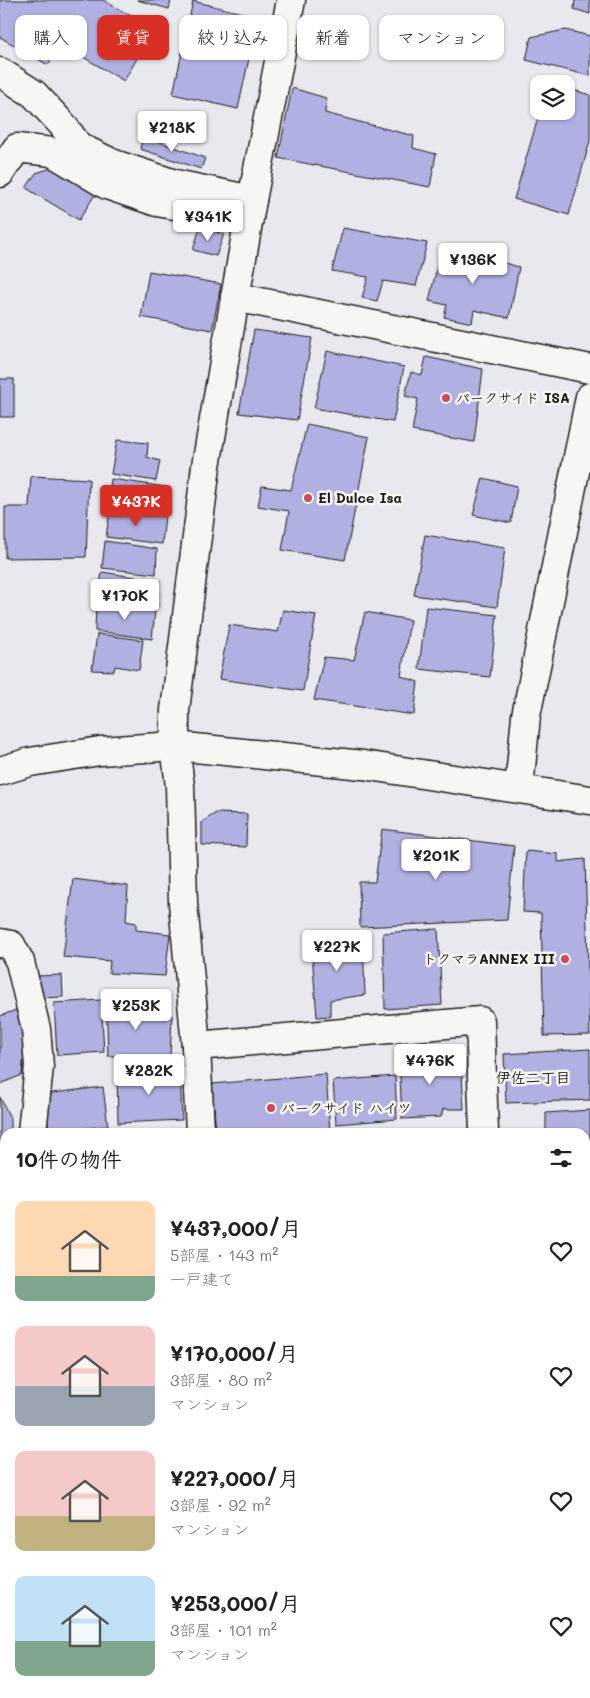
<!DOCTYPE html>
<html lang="ja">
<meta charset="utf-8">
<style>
:root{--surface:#fff;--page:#f6f6f6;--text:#202124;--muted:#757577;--accent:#d93025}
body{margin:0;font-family:Mali,"Klee One",sans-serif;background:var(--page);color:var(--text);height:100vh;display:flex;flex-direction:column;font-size:19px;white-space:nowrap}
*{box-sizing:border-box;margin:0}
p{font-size:16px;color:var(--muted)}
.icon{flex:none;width:28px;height:28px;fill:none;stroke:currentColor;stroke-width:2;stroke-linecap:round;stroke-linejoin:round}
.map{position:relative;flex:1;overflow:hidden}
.details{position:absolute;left:0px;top:1128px;width:590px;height:571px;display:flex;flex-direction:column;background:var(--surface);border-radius:15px 15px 0 0;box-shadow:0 1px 4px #0004}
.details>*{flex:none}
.hud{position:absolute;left:15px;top:15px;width:560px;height:45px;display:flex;gap:10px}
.fabs{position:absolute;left:530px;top:75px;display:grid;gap:10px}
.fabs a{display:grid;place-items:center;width:45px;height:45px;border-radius:10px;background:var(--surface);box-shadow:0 1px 4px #0004;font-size:25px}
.price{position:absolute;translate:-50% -42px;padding:0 11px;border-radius:5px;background:#fff;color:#222;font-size:16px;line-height:32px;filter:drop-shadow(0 1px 2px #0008)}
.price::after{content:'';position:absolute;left:50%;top:30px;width:15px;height:11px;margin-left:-8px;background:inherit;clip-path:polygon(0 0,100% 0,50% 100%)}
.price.on{background:var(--accent);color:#fff}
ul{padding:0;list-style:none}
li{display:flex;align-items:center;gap:15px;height:125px;padding:0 15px}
li span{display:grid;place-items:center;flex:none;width:140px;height:100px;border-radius:10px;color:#555}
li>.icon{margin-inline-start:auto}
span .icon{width:60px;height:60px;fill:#fffc;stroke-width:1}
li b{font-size:21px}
h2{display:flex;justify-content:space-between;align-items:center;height:60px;padding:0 15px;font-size:21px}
.tag{padding:0 18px;border-radius:10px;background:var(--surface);box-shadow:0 1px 4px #0004;font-size:18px;line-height:45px}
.tag.on{background:var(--accent);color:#fff}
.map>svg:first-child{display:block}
.building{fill:#b0b1e2;stroke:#1c1c1c}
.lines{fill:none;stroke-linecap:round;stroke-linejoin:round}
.minor-casing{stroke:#1c1c1c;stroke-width:31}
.minor{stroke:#f6f6f2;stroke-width:28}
.poi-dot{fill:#d1495b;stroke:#f6f6f2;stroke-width:2}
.labels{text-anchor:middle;stroke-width:5;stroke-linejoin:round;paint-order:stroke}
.poi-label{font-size:14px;font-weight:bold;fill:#1c1c1c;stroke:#f6f6f2;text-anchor:start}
.neighbourhood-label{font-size:15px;font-weight:bold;fill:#1c1c1c;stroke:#f6f6f2}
</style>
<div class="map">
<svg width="590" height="1698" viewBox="0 0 590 1698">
<rect width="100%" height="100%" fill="#e8e8ef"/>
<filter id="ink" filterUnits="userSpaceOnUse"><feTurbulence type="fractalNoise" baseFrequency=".02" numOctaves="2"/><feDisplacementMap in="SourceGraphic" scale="10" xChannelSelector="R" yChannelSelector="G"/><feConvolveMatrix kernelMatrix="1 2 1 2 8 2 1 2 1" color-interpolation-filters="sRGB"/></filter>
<g filter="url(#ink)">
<g class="building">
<polygon points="0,0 103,0 154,29 124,81 61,44 48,65 0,37"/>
<polygon points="137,0 171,0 169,9"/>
<polygon points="575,0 590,0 590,14 574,9"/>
<polygon points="193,1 258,17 238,109 173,94"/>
<polygon points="565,30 590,36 590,76 526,60 531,37"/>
<polygon points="292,88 326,98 325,113 414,136 413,148 436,154 430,187 278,158"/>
<polygon points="566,88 590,95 590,141 569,215 514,199 540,111 566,111"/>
<polygon points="143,136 205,158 201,169 140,149"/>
<polygon points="55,167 96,193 79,220 26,188 36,173"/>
<polygon points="200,228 224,234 216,256 193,250"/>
<polygon points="343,228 427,243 416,286 383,281 377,301 362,298 368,277 332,271"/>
<polygon points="442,246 519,267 509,318 474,310 472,323 444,317 447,305 429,301"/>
<polygon points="149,271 221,284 212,330 141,317"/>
<polygon points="254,330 312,338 297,420 239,413"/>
<polygon points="327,351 404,367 393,422 314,408"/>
<polygon points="426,357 483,369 474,442 412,431 418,399 405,396 411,372 422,375"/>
<rect x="0" y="379" width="14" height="38"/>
<polygon points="307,424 369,437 345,560 282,550 289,511 258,506 262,486 291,490"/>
<polygon points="117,440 148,443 147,457 160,461 156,481 111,474"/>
<polygon points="31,476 89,479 86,557 5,558 5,507 29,507"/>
<polygon points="483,478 517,486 511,523 473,515"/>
<polygon points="111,479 166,487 162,514 108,507"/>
<polygon points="110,510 165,516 162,544 106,537"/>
<polygon points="425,535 505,548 497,607 414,595"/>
<polygon points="105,541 157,549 156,574 102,568"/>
<polygon points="102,572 160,581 158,607 98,599"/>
<polygon points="96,605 155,611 152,639 95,631"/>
<polygon points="426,607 497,615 490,677 419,669"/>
<polygon points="283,610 316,615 303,691 219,679 229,625 278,632"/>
<polygon points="365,612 410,620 401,676 418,682 414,715 314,700 324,657 354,660"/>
<polygon points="97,634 143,640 139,670 115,666 114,671 92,670"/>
<polygon points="216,813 247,814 246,847 202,845 202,822"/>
<polygon points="382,829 514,846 507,920 360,927 359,882 375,882"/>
<polygon points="526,851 558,854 558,862 585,859 590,1035 544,1036 541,913 523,912"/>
<polygon points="73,879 128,886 126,921 136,923 136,930 170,934 165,976 109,973 110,961 63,957"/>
<polygon points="438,929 442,1005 385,1009 383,933"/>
<polygon points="363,940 365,995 330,1000 330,1016 317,1017 311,942"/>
<polygon points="62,975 63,997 37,998 37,976"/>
<polygon points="122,991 124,1012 172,1015 170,1057 108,1056 106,992"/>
<polygon points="101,1000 104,1052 57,1055 54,1003"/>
<polygon points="16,1010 25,1040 22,1075 0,1084 0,1016"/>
<polygon points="590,1049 590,1100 506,1103 504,1054"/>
<polygon points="427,1052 428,1061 461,1059 464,1109 443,1109 441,1117 402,1119 399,1055"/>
<polygon points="180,1068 182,1120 118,1123 117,1071"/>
<polygon points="326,1074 330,1132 216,1132 212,1084"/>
<polygon points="395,1076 397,1119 336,1124 333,1081"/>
<polygon points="103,1087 108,1126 49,1132 44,1094"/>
<polygon points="0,1097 10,1118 10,1132 5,1132 5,1154 0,1156"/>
<polygon points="590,1110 590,1156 585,1157 587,1179 585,1179 585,1132 546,1132 546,1113"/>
<polygon points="590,1184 590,1233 585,1233 585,1185"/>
<polygon points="0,1194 5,1206 5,1272 0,1274"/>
<rect x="585" y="1248" width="5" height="64"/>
<polygon points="5,1355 5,1406 0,1407 0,1356"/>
<polygon points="590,1362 590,1428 585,1428 585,1363"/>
<polygon points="590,1435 590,1507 585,1508 585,1436"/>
<polygon points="590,1522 590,1572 585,1572 585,1523"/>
<rect x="585" y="1617" width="5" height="57"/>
<polygon points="585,1686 590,1686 590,1698 552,1698 552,1694 585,1694"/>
<polygon points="308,1694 329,1694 330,1698 309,1698"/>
<polygon points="340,1694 393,1694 375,1698 341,1698"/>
<rect x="459" y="1694" width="35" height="4"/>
</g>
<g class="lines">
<g class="minor-casing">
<g id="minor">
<polyline points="0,72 34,94 62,124 79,147 114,164 175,184 252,200"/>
<polyline points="0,173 17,148 52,152 107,185 157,202 249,218"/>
<polyline points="235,297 590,369"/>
<polyline points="0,771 30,762 100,751 175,746 363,765 590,800"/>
<polyline points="519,788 526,716 590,397"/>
<polyline points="0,943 11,945 20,962 36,1029 39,1066 32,1132"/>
<polyline points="196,1046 480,1021 484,1132"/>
<polyline points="200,1132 196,1046 183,903 180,786 175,746 175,710 206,466 252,200 291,0"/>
<polyline points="585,1329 590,1329"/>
<polyline points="50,1694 51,1698"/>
<polyline points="223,1694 224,1698"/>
<polyline points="515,1694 516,1698"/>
<polyline points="19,1698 28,1694"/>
</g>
</g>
<use href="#minor" class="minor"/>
</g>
</g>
<g class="poi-dot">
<circle cx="446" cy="398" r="5"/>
<circle cx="308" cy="498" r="5"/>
<circle cx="565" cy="959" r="5"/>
<circle cx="271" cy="1108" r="5"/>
</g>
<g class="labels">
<g class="poi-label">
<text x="456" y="403">パークサイド ISA</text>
<text x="318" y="503">El Dulce Isa</text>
<text x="555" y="964" text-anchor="end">トクマラANNEX III</text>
<text x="281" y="1113">バークサイド ハイツ</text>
</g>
<g class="neighbourhood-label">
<text x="533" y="1083">伊佐二丁目</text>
</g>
</g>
</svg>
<div class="fabs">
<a><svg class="icon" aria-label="layers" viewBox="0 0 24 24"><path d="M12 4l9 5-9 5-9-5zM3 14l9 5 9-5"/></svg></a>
</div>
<b class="price" style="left:172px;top:153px">¥218K</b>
<b class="price" style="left:208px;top:242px">¥341K</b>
<b class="price" style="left:473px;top:285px">¥136K</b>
<b class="price on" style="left:136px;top:527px">¥437K</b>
<b class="price" style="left:125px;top:621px">¥170K</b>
<b class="price" style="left:436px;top:881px">¥201K</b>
<b class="price" style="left:337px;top:972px">¥227K</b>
<b class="price" style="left:136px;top:1031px">¥253K</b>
<b class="price" style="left:430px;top:1086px">¥476K</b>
<b class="price" style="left:149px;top:1096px">¥282K</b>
<div class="hud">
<a class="tag">購入</a>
<a class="tag on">賃貸</a>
<a class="tag">絞り込み</a>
<a class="tag">新着</a>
<a class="tag">マンション</a>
</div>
<section class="details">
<h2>10件の物件<svg class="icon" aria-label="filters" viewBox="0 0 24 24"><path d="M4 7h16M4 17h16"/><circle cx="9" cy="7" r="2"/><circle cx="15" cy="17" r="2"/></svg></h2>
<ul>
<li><span style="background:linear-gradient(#ffd9b3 75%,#7fa58c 0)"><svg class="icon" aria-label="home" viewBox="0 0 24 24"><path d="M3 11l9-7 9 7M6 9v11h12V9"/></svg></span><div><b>¥437,000/月</b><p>5部屋 · 143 m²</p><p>一戸建て</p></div><svg class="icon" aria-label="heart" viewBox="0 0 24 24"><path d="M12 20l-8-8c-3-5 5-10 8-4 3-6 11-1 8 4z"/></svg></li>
<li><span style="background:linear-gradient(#f6c9c9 60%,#9aa5b1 0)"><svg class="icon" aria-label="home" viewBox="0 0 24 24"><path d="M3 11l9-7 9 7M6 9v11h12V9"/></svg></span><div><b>¥170,000/月</b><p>3部屋 · 80 m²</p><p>マンション</p></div><svg class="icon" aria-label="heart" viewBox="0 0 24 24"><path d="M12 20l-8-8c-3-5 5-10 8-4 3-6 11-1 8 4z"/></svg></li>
<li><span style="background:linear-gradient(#f6c9c9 65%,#c2b280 0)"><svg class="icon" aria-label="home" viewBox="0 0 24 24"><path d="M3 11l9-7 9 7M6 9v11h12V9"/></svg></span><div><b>¥227,000/月</b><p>3部屋 · 92 m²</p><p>マンション</p></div><svg class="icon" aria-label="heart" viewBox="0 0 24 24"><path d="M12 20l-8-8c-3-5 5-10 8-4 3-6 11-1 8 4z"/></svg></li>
<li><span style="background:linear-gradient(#bfe0f5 65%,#7fa58c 0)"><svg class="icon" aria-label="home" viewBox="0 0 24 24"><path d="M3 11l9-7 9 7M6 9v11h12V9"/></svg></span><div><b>¥253,000/月</b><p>3部屋 · 101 m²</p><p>マンション</p></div><svg class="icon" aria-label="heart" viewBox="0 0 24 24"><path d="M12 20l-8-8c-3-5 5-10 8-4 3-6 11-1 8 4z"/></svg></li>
</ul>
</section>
</div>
